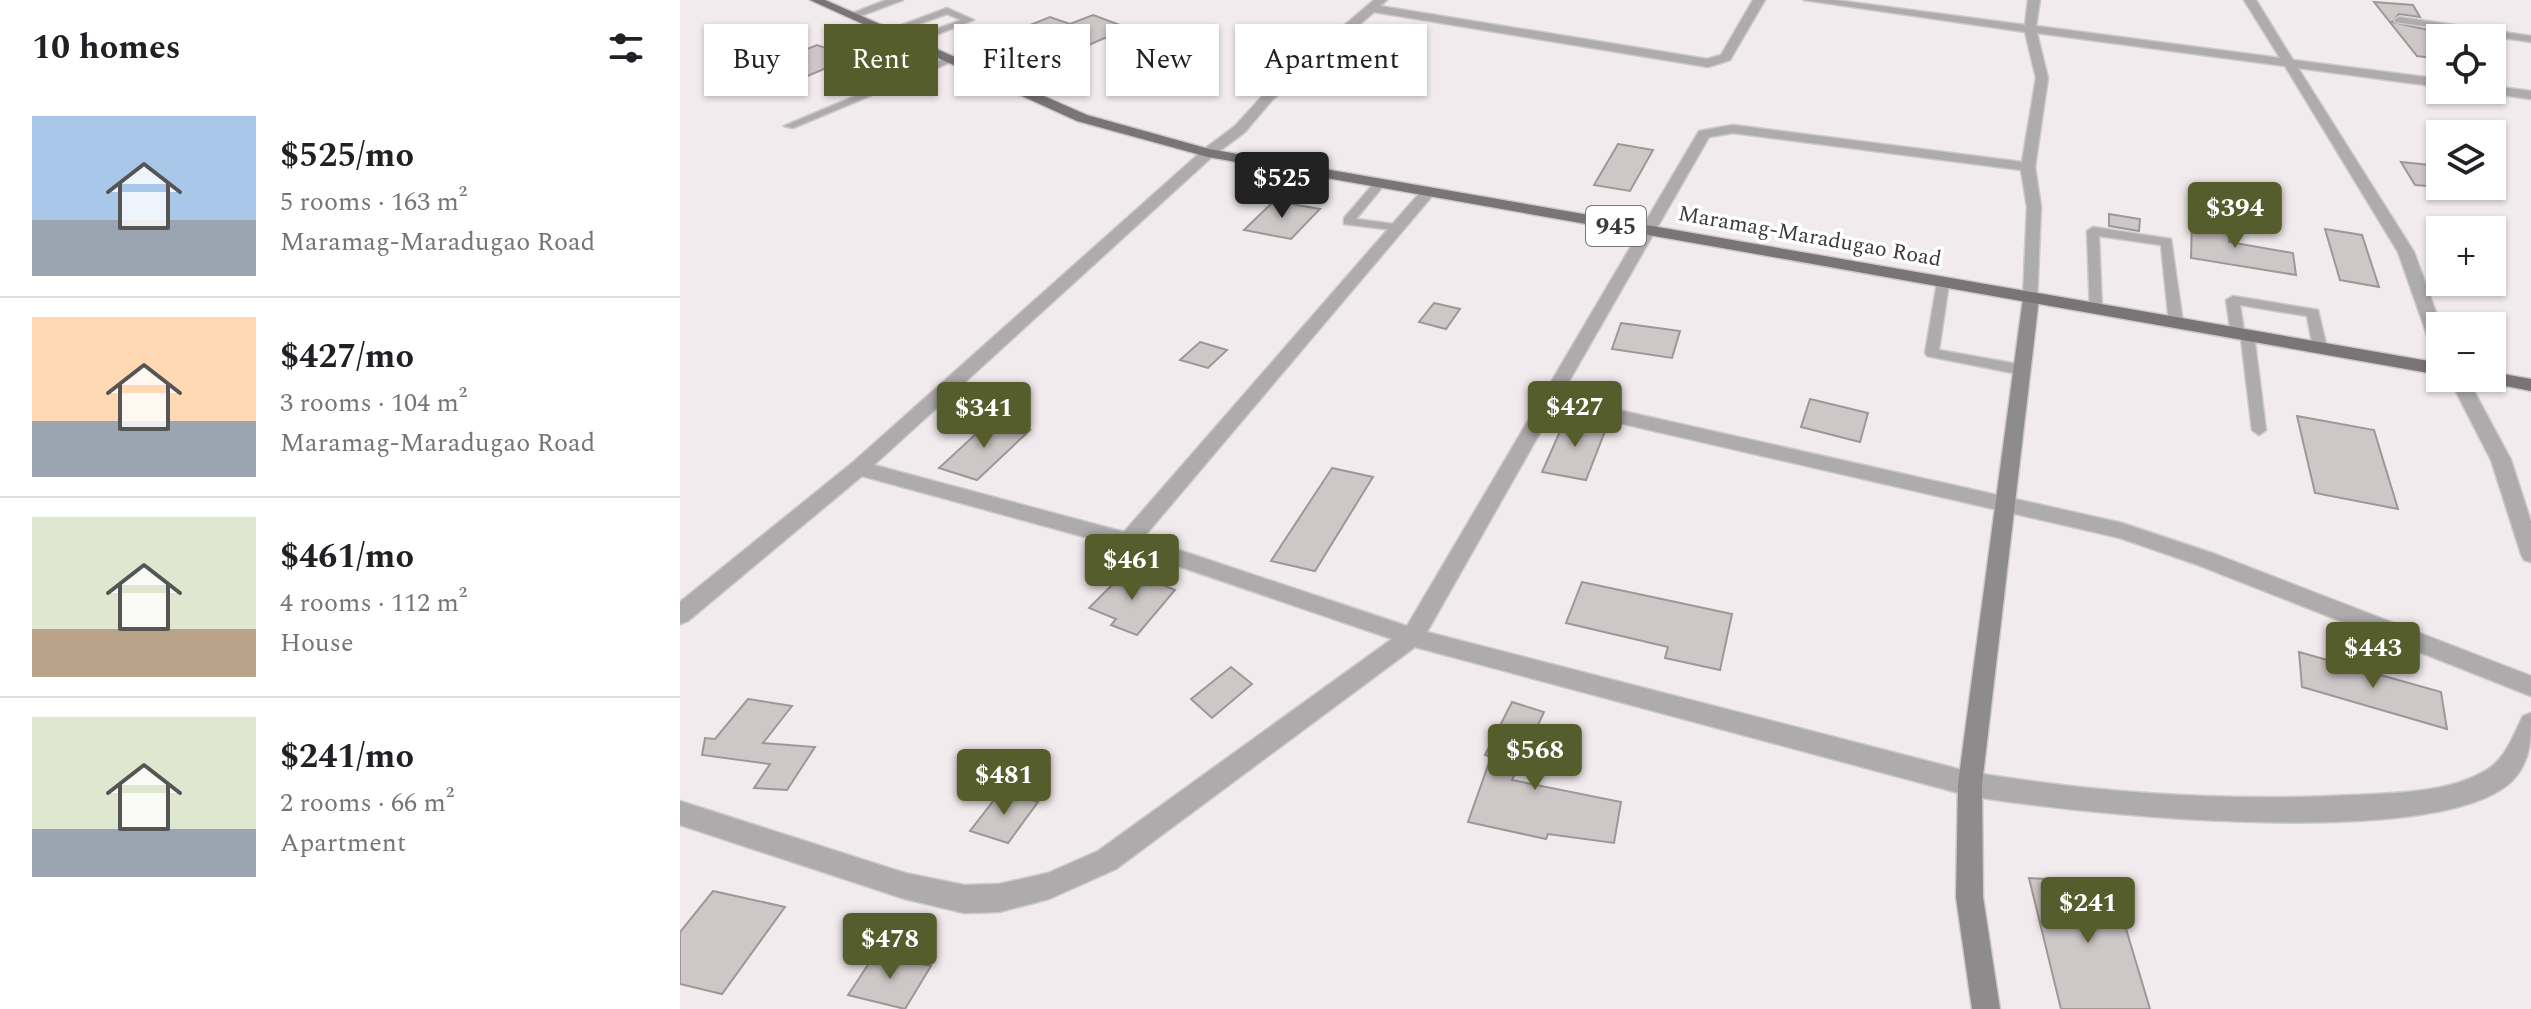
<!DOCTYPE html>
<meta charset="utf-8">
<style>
:root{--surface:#fff;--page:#f6f6f6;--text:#202124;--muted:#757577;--line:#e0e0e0;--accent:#565d2c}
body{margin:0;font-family:Spectral,serif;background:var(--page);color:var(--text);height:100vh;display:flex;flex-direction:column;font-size:30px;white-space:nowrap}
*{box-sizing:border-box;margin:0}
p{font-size:26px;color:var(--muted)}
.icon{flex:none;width:44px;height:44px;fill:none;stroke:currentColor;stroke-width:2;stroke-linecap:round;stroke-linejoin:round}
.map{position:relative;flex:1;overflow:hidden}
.panel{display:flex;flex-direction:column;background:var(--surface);width:680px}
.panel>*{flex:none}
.hud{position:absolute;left:24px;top:24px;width:760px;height:72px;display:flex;gap:16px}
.fabs{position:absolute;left:1746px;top:24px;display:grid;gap:16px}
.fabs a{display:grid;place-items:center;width:80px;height:80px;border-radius:0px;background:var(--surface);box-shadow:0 2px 6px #0004;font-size:40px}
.price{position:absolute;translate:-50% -68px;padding:0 18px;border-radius:8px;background:var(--accent);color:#fff;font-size:26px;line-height:52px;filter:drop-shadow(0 2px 4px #0008)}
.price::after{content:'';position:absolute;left:50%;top:48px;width:24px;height:18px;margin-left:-12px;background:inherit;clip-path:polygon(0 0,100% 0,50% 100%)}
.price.active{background:#222;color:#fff}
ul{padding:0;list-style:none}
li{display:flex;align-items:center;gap:24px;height:200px;padding:0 32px}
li+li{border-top:2px solid var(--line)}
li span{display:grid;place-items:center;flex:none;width:224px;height:160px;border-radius:0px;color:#555}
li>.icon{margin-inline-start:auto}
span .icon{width:96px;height:96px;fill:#fffc;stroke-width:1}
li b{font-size:34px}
h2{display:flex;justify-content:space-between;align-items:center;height:96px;padding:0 32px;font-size:34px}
.chip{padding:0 28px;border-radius:0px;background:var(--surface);box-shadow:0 2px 6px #0004;font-size:28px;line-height:72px}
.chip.active{background:var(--accent);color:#fff}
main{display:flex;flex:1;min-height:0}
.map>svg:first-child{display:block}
.building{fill:#cec7c7;stroke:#9e9797;stroke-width:2}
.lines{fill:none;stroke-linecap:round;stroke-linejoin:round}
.lane-casing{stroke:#cec8c9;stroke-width:3}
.street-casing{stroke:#cec8c9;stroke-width:3}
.secondary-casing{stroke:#cec8c9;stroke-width:3}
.primary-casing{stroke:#cec8c9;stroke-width:3}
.lane{fill:#adabac;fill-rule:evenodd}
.street{fill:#adabac;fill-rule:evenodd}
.secondary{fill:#8e8b8d;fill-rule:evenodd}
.primary{fill:#787477;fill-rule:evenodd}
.labels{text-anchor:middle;stroke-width:7;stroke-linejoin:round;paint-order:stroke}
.far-street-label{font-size:22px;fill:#3d3a3b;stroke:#fff}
.shield{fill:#fff;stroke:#777576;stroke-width:2}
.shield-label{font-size:24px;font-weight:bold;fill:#3d3a3b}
</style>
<main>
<section class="panel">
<h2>10 homes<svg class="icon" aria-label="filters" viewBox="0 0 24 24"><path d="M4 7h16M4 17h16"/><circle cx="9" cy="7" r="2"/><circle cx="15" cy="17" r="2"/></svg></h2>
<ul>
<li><span style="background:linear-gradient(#a9c7e8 65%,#9aa5b1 0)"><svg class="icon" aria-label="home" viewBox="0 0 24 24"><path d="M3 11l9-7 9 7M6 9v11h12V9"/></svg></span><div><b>$525/mo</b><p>5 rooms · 163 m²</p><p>Maramag-Maradugao Road</p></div></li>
<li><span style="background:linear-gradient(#ffd9b3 65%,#9aa5b1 0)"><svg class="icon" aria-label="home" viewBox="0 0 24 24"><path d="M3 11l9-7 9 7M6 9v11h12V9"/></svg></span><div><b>$427/mo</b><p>3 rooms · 104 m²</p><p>Maramag-Maradugao Road</p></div></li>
<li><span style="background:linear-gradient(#dfe7d0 70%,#b9a48a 0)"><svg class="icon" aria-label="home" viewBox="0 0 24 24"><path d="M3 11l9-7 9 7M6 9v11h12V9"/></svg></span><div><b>$461/mo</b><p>4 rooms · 112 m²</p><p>House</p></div></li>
<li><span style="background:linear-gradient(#dfe7d0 70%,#9aa5b1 0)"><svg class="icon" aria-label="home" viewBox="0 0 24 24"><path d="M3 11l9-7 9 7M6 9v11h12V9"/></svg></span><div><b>$241/mo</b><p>2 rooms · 66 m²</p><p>Apartment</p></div></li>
</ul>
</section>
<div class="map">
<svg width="1851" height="1009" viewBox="0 0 1851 1009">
<rect width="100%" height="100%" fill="#f2ebed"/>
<g class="building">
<polygon points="1694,2 1733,5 1740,17 1719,14 1712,22 1748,30 1760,50 1760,59 1737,56"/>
<polygon points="413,15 448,28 381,57 330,33 370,17 390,24"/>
<polygon points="90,42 120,52 137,45 172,57 102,87 37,62"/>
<polygon points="938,144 973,150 950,191 914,185"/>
<polygon points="1721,162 1760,166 1760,187 1735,185"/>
<polygon points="594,201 640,209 611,239 564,230"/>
<polygon points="1429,214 1460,219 1459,231 1429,226"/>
<polygon points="1512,218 1549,225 1549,242 1613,253 1616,275 1511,258"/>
<polygon points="1645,229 1682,235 1699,287 1660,280"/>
<polygon points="754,303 780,309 766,329 739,322"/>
<polygon points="941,323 1000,331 992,358 932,349"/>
<polygon points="520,342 547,350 528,368 500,360"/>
<polygon points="1130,399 1188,413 1180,442 1121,427"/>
<polygon points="1617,416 1694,430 1718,509 1635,493"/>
<polygon points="886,418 927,426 906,480 862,472"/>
<polygon points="311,420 350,430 297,480 259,468"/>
<polygon points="652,468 693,477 635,571 591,561"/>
<polygon points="447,570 495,590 457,635 431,625 436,619 409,608"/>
<polygon points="902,582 1052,614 1040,670 985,658 988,647 886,623"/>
<polygon points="1619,652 1761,692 1767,729 1622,687"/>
<polygon points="551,667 572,684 532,718 511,699"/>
<polygon points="68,699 112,706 83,743 135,747 107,790 74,788 90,764 22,755 25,738 35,739"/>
<polygon points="832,702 864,712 832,780 941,802 934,843 868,834 866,839 788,822 811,757 805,755"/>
<polygon points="321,791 358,802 328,843 290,831"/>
<polygon points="1349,878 1432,882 1470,1009 1381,1009"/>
<polygon points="33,891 105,907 42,994 0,984 0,932"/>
<polygon points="195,954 251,966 225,1009 168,995"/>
</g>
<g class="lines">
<g class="lane-casing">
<g id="lane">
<polygon points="267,8 294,20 230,45 227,44 227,40 281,20 267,14 211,34 203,32"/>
<polygon points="1719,17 1851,36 1851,42 1716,22 1714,20"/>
<polygon points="268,57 273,60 271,62 113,128 104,126"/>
<polygon points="699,181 705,184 676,219 721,225 721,231 664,224 664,218 695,182"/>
<polygon points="1413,227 1491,239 1503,323 1501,326 1491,326 1489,323 1481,245 1419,236 1422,309 1415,313 1410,312 1407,231"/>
<polygon points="1263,279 1269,283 1259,350 1343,365 1350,370 1348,373 1343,375 1247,356 1245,353 1257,283"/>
<polygon points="1553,296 1638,310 1647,348 1640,352 1633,348 1627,316 1560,305 1564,331 1572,332 1574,335 1586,430 1579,435 1572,430 1561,338 1553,337 1551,334 1546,300"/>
</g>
</g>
<g class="street-casing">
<g id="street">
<polygon points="206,0 223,0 175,18 165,16"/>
<path d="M694,0H707L700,6L1027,59L1041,55L1073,0H1085L1050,60L1028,67L694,12L593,99L565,132L533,156L194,465L444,532L743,189H753V195L463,538L727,626L1019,131L1053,125L1342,162L1356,78L1345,32L1124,0H1155L1345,25L1348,0H1360L1356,26L1600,58L1564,0H1576L1613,60L1760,79V87L1618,68L1734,252L1761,326L1760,351L1751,346L1718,252L1605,66L1357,33L1368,78L1355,167L1361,207L1357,301H1345L1343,298L1347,207L1341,170L1053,133L1029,137L880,397L1442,523L1532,553L1851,676V696L1518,565L1440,538L874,408L747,632L1290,772C1417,793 1545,802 1674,795C1717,793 1767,793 1805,771C1825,760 1833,736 1843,716L1851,713C1851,740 1851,761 1832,781C1757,853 1393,813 1290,796L735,647L436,869L369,899L319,912L284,913L225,899L0,825V801L225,873L284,885L319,884L368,873L418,851L712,639L445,548L182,476L8,621L0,624V602L172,463L523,150L555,126L585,93Z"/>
<polygon points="1812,86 1851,91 1851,99 1808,93 1806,90 1812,90"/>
<polygon points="1769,378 1787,378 1831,460 1851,522 1851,562 1844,560 1841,554 1811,460"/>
</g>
</g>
<g class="secondary-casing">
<polygon id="secondary" points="1351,293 1359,298 1302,784 1303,897 1320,1009 1292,1009 1276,897 1278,784 1343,298"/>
</g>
<g class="primary-casing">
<g id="primary">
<polygon points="130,0 145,0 407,115 529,149 1760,363 1760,375 528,157 397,121"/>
<polygon points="1812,372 1851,379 1851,391 1805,382 1802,378 1812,378"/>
</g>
</g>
<use href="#lane" class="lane"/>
<use href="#street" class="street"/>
<use href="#secondary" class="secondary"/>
<use href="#primary" class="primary"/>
</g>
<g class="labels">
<g class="far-street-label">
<text transform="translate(1130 235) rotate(10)" y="8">Maramag-Maradugao Road</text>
</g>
<rect class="shield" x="906" y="206" width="60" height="40" rx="6"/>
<g class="shield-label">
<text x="936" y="234">945</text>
</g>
</g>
</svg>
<div class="fabs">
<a><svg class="icon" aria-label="locate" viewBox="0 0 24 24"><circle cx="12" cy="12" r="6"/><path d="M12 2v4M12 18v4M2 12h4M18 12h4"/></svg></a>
<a><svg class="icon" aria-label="layers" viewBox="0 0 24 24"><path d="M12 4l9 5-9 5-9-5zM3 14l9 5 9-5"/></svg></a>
<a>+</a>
<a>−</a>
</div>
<b class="price active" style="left:602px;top:220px">$525</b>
<b class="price" style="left:1555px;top:250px">$394</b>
<b class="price" style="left:895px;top:449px">$427</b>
<b class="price" style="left:304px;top:450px">$341</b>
<b class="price" style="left:452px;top:602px">$461</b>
<b class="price" style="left:1693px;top:690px">$443</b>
<b class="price" style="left:855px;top:792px">$568</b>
<b class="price" style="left:324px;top:817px">$481</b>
<b class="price" style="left:1408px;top:945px">$241</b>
<b class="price" style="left:210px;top:981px">$478</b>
<div class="hud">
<a class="chip">Buy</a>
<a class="chip active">Rent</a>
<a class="chip">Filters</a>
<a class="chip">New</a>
<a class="chip">Apartment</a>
</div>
</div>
</main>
